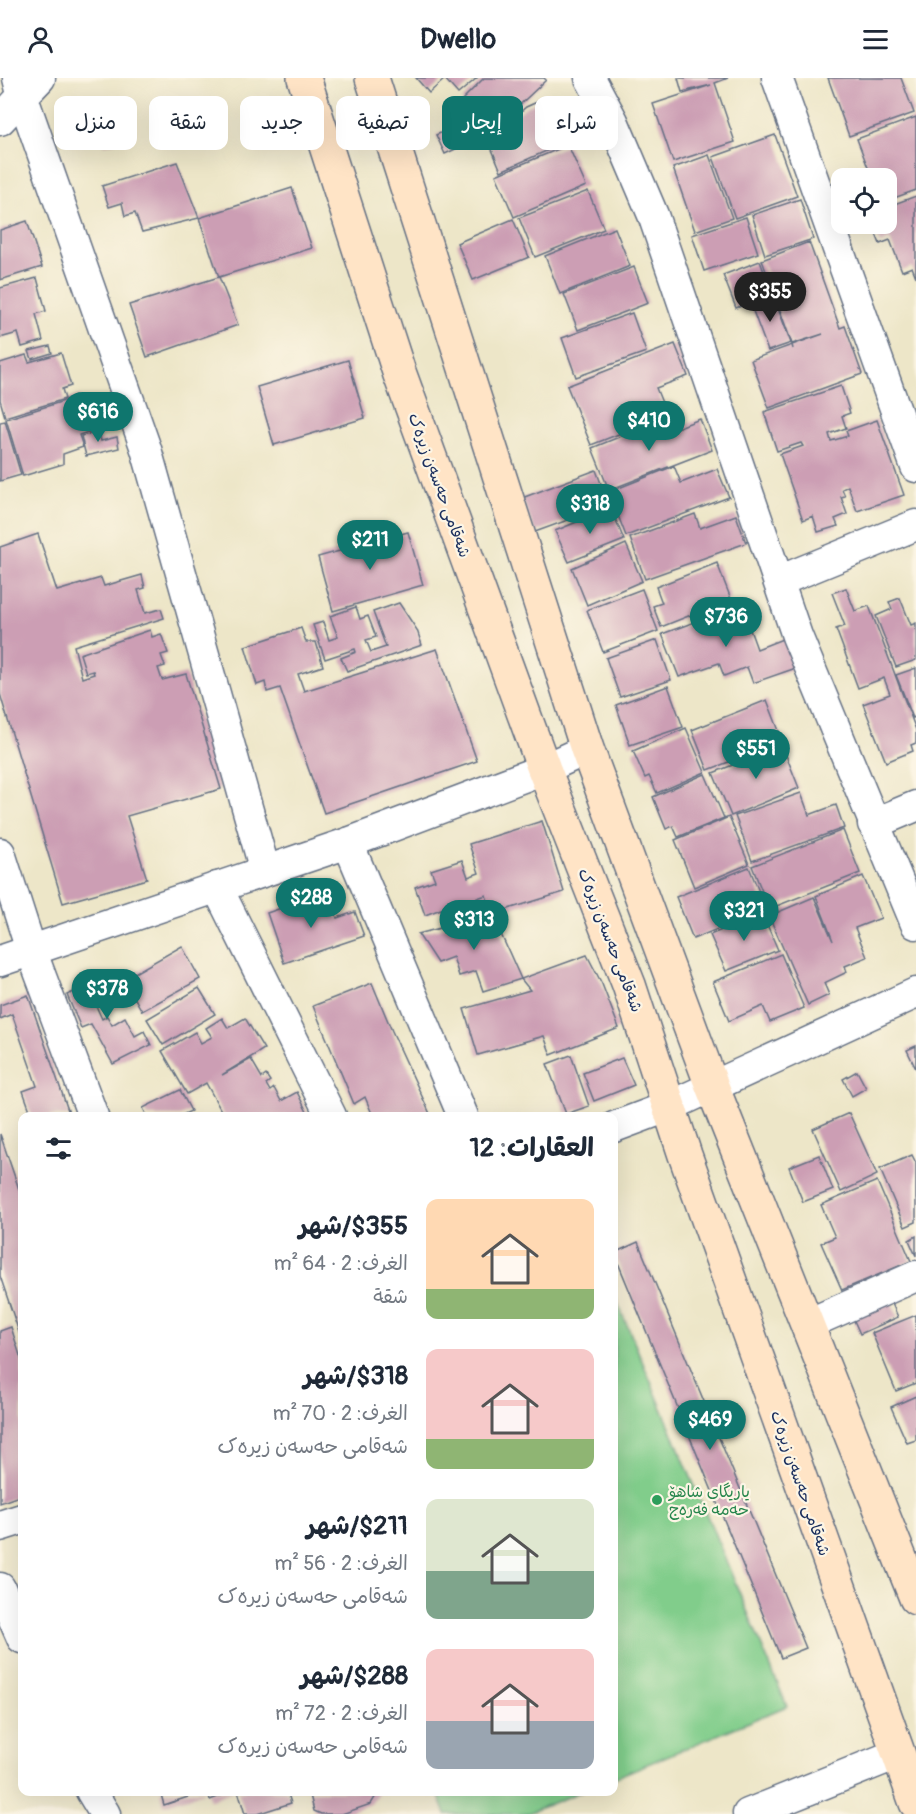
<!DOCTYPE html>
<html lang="ar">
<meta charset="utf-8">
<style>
:root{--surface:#fff;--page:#f6f6f7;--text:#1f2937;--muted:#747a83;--accent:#0f766e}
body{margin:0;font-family:Pangolin,"Playpen Sans Arabic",sans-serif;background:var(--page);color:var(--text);direction:rtl;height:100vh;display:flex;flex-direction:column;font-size:22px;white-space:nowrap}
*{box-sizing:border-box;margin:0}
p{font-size:20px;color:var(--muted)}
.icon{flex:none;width:33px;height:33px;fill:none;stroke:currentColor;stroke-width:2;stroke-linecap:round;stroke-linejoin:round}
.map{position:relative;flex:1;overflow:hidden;direction:ltr}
.sheet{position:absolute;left:18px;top:1034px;width:600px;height:684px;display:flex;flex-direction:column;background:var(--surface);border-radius:12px;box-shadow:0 6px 24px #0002;direction:rtl}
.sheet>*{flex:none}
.hud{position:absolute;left:18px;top:18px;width:600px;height:54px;direction:rtl;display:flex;gap:12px}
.buttons{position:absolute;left:831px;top:90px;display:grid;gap:12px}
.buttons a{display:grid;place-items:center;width:66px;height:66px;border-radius:12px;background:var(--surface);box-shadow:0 6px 24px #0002;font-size:30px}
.price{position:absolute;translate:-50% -51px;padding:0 14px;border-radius:21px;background:var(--accent);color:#fff;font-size:20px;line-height:39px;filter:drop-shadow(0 2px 3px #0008)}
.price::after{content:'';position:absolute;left:50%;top:36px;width:18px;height:14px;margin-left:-9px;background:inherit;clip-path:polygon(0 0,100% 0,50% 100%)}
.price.selected{background:#222;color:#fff}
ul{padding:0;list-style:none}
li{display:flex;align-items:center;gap:18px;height:150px;padding:0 24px}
li span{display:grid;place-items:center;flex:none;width:168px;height:120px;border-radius:12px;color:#555}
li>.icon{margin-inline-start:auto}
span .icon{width:72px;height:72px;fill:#fffc;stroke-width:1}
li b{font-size:26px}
h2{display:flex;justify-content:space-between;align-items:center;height:72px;padding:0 24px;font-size:26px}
.chip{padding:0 21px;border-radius:12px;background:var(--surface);box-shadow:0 6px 24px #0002;font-size:21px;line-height:54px}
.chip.selected{background:var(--accent);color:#fff}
header{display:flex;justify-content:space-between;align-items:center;height:78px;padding:0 24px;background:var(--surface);font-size:27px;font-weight:700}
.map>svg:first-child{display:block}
.green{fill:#81cd8b;stroke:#4e7e74;stroke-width:1.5}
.building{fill:#cc9eb4}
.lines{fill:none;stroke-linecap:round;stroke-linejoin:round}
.minor-casing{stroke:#646f83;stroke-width:33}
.secondary-casing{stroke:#646f83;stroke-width:36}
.minor{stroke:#fff;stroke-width:30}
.secondary{stroke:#ffe4c6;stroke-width:33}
.leisure-dot{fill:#2e9e5b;stroke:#fcf5e5;stroke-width:2}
.labels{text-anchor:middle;stroke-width:4.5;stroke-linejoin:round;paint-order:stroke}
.street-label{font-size:16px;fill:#1b2f5e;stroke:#fcf5e5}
.leisure-label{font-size:16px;fill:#27864d;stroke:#fcf5e5;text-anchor:start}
</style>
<header><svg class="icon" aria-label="menu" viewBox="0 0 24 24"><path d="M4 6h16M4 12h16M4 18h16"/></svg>Dwello<svg class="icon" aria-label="person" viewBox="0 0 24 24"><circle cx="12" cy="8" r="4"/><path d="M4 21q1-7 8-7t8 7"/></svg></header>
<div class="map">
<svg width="916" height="1736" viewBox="0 0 916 1736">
<rect width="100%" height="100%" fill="#fcf5e5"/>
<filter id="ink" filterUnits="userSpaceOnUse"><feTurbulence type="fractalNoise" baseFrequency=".0167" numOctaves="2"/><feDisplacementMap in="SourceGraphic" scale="12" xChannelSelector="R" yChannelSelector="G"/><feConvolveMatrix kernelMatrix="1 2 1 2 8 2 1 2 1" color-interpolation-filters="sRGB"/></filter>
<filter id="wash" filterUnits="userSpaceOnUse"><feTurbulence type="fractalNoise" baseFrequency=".008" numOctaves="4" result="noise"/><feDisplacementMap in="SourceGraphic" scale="24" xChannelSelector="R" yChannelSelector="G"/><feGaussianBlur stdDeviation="1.35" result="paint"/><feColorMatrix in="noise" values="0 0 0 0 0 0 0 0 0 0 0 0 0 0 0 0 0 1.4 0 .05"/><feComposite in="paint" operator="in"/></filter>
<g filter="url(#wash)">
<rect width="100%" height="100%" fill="#ede6c8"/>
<g class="green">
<polygon points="614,1216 787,1628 614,1700"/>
<polygon points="437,1713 582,1713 526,1736 446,1736"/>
</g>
<g id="blocks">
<g class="building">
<polygon points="416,0 477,0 458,16 445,1 429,15"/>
<polygon points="484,0 544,0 546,2 492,53 462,22"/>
<polygon points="678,0 728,0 715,5 735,64 673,84 653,26 711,7 682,14"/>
<polygon points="828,0 901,0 914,35 849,58"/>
<polygon points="546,20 552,34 557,32 571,62 501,93 488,62 526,29"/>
<polygon points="115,25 127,60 105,67 94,32"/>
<polygon points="916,39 916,112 886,123 886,100 872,100 857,61"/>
<polygon points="470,42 479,60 445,76 436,57"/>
<polygon points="775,57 797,118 735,140 713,79"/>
<polygon points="568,67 586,108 514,139 496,97"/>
<polygon points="709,77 732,140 695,153 673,90"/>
<polygon points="177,84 199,140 142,154 135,135 125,138 122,125 109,129 102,108"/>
<polygon points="292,110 312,170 219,199 199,140"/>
<polygon points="588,113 604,151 535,179 519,140"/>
<polygon points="916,118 916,199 912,189 902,193 890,162 880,166 872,146 886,146 886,129"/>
<polygon points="800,121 813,161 765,177 752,137"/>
<polygon points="746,139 758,175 704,193 692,157"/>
<polygon points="513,141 529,179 473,202 457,165"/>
<polygon points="27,143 42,189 0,202 0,152"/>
<polygon points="615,150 630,188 560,216 545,178"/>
<polygon points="809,164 840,250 845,248 862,296 769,330 751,282 792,267 793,271 792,267 823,256 792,266 762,182"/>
<polygon points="760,183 772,216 736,230 723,197"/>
<polygon points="634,189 648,225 578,252 564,216"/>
<polygon points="219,199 238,247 147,279 129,227"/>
<polygon points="37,200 46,233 36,236 43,263 22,269 18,255 0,260 0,210"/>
<polygon points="773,217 791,265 768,273 750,225"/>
<polygon points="632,235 646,274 576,299 562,260"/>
<polygon points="675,266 688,298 656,310 667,337 591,367 567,308"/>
<polygon points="50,268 52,275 32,281 29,273"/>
<polygon points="61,275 71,308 62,311 65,321 5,339 0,322 0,285 26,277 29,284"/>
<polygon points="348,282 365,340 274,367 257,309"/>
<polygon points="841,308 850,335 842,338 846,350 829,356 831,363 848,358 846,353 877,342 904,417 857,433 848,408 842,411 845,418 841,419 847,436 835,441 838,448 818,454 813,438 803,442 780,376 803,368 801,365 777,373 764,334"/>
<polygon points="80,318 91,353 79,357 83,369 63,376 63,386 23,398 6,341"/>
<polygon points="700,341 712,372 609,412 592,370 656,344 661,356"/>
<polygon points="5,343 21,397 0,403 0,344"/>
<polygon points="96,343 101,363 117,359 119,370 86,378 81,358 95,355 92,344"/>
<polygon points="674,388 681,405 717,391 729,419 626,458 609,414"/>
<polygon points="596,392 609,427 535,454 522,420"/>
<polygon points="611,430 624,462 569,484 555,453"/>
<polygon points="695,436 700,450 736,437 746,465 645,501 630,460"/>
<polygon points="408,454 423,507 333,533 318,479"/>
<polygon points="38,456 57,513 101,500 104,508 142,497 145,510 138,512 145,535 161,531 164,540 74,568 82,600 94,596 93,593 86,595 80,576 150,552 152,559 161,556 168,575 161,577 165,588 158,590 162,602 186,596 221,711 127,738 147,801 63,825 0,616 0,469"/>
<polygon points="626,466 642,503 587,527 572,490"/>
<polygon points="717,485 731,521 661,549 653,528 662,525 656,509"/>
<polygon points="846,510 855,533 869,528 916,652 916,665 911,667 913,673 886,684 863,626 890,616 884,600 858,610 836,551 845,548 832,515"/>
<polygon points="642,511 658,553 603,574 587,532"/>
<polygon points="900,520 911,547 916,545 916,582 896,589 876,538 892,531 889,524"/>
<polygon points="399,525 417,552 422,567 347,593 341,580 356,574 355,571 325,581 313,547 323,544 329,562 338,559 330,538 356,529 360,541 368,538 376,559 366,562 371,574 386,569 373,534"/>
<polygon points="741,527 757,571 785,560 796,590 753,605 747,589 724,598 719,585 679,599 662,556"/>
<polygon points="301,550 306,564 316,564 323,588 298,596 304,613 437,571 477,683 324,735 280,610 267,614 265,604 257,607 245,568"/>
<polygon points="657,562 671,602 620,619 606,580"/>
<polygon points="916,590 916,638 913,640 896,597"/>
<polygon points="668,608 683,649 630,667 616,627"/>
<polygon points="767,622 783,663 708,692 692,652"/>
<polygon points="686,650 705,694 657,715 649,698 645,700 633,673"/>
<polygon points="782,667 799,710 731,738 713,695"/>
<polygon points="705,696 724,740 678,759 673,748 666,751 653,719"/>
<polygon points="801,715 809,737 836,727 844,750 752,783 735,738"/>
<polygon points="729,739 749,786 694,809 675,762"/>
<polygon points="542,743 564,814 492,836 486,817 472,822 473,829 444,838 441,831 425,837 415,809 435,802 431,792 462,782 468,799 479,795 469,766"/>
<polygon points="843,752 860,795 769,831 752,788"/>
<polygon points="749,789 766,831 693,861 676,819"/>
<polygon points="863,798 881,840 855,850 867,879 845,888 847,894 824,905 829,917 808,927 769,838 814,819 833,863 816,818"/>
<polygon points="313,819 319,835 334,830 337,840 355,834 364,858 284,885 267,835"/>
<polygon points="762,835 778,872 726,893 710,857"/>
<polygon points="492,836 521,901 483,913 476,893 459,898 453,879 437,885 418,856"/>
<polygon points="182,868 200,901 142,933 124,901"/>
<polygon points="781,876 804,930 770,944 763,928 729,943 713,904"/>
<polygon points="587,877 602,906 619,950 551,977 544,958 478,977 464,931 530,912 521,901"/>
<polygon points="114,897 123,916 96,928 102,941 107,938 112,947 125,939 135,958 144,953 151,967 113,986 91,946 81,950 67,917"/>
<polygon points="372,905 392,953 431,1038 373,1038 365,1019 354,1026 313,928"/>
<polygon points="199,910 215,936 163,967 147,941"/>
<polygon points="28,917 70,1038 32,1038 23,1013 37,1008 12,936 0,941 0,927"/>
<polygon points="222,940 228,950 245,940 264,971 222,997 251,981 262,1000 266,997 270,1003 266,1006 270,1013 274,1010 281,1023 297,1014 309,1038 224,1038 206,1005 187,1016 162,973 195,954 201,965 212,959 206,950"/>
<polygon points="916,968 916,991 907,972"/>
<polygon points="571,977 589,1028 566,1036 547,986"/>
<polygon points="622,980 634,1007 594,1023 583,995"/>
<polygon points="857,993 866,1010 852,1018 843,1001"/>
<polygon points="180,1012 191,1033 180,1038 147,1038 143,1030"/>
<polygon points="849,1035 877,1097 841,1114 813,1051"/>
<polygon points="0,1056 22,1120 22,1263 0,1198"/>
<polygon points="819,1077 833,1112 803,1124 789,1089"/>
<polygon points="912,1077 916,1085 916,1144 905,1149 880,1091"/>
<polygon points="877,1103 911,1183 842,1212 821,1165 835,1159 821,1127"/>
<polygon points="916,1158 916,1178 909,1162"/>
<polygon points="638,1164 806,1570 781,1580 614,1175"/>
<polygon points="890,1221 898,1239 860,1256 852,1238"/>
<polygon points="916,1237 916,1305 896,1313 872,1255"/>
<polygon points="11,1249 22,1284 22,1417 0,1425 0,1253"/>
<polygon points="916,1318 916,1362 907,1365 891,1329"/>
<polygon points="160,1713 206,1713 164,1727"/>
<polygon points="207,1713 233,1713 210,1722"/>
<polygon points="238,1713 287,1713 291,1725 257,1736 245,1736"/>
<polygon points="309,1713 379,1713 371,1726 342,1736 321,1736 314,1733"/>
</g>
</g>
</g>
<g filter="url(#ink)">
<use href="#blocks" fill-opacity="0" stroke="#646f83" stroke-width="1.5"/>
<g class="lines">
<g class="minor-casing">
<g id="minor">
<polyline points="18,0 23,20 146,371 265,793"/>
<polyline points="590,0 613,43 653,137 797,558 916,846"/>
<polyline points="777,0 916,389"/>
<polyline points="0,42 40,0"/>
<polyline points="779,503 916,447"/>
<polyline points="873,746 916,728"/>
<polyline points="348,765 463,1038"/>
<polyline points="0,775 31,872 93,1038"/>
<polyline points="217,809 331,1038"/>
<polyline points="0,883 348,765 544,691 587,671"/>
<polyline points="614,1049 670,1028 916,915"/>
<polyline points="808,1246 916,1198"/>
<polyline points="0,1448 22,1441"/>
<polyline points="0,1510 22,1560"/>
<polyline points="91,1713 105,1736"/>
<polyline points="748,1736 897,1676"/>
</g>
</g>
<g class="secondary-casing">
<g id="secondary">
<polyline points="304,0 399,294 544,691 629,907 685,1077 916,1725"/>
<polyline points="372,0 587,671 712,1008 916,1520"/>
</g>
</g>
<use href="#minor" class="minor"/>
<use href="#secondary" class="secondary"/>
</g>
</g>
<circle class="leisure-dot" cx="657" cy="1422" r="6"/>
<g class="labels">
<g class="street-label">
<text transform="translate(440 407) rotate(70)" y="6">شەقامی حەسەن زیرەک</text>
<text transform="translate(611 862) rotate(69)" y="6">شەقامی حەسەن زیرەک</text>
<text transform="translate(801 1405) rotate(71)" y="6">شەقامی حەسەن زیرەک</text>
</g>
<g class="leisure-label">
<text x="669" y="1419">یاریگای شاهۆ<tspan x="669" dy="18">حەمە فەرەج</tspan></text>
</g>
</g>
</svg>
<div class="buttons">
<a><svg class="icon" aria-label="locate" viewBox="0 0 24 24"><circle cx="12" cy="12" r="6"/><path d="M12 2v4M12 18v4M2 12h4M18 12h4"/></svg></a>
</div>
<b class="price selected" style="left:770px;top:245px">$355</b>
<b class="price" style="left:98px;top:365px">$616</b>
<b class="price" style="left:649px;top:374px">$410</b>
<b class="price" style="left:590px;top:457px">$318</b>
<b class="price" style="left:370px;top:493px">$211</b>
<b class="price" style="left:726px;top:570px">$736</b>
<b class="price" style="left:756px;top:702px">$551</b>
<b class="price" style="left:311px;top:851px">$288</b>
<b class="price" style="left:744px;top:864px">$321</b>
<b class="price" style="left:474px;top:873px">$313</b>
<b class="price" style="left:107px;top:942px">$378</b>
<b class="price" style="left:710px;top:1373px">$469</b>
<div class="hud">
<a class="chip">شراء</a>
<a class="chip selected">إيجار</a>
<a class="chip">تصفية</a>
<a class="chip">جديد</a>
<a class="chip">شقة</a>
<a class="chip">منزل</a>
</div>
<section class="sheet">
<h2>العقارات: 12<svg class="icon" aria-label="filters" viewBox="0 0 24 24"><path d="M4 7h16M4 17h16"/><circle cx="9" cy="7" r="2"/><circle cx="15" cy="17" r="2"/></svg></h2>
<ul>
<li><span style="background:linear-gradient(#ffd9b3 75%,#8fb573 0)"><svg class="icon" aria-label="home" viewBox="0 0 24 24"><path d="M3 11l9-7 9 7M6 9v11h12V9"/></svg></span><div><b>$355/شهر</b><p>الغرف: 2 · 64 m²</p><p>شقة</p></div></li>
<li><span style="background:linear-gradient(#f6c9c9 75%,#8fb573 0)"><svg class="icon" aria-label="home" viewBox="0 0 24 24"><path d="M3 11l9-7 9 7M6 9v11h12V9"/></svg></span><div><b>$318/شهر</b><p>الغرف: 2 · 70 m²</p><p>شەقامی حەسەن زیرەک</p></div></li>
<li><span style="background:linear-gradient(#dfe7d0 60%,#7fa58c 0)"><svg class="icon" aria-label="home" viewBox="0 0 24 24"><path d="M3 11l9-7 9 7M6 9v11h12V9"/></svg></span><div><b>$211/شهر</b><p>الغرف: 2 · 56 m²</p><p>شەقامی حەسەن زیرەک</p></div></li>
<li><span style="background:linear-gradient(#f6c9c9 60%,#9aa5b1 0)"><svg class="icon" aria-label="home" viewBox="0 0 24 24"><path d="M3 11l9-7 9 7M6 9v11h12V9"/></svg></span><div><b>$288/شهر</b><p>الغرف: 2 · 72 m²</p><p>شەقامی حەسەن زیرەک</p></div></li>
</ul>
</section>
</div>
